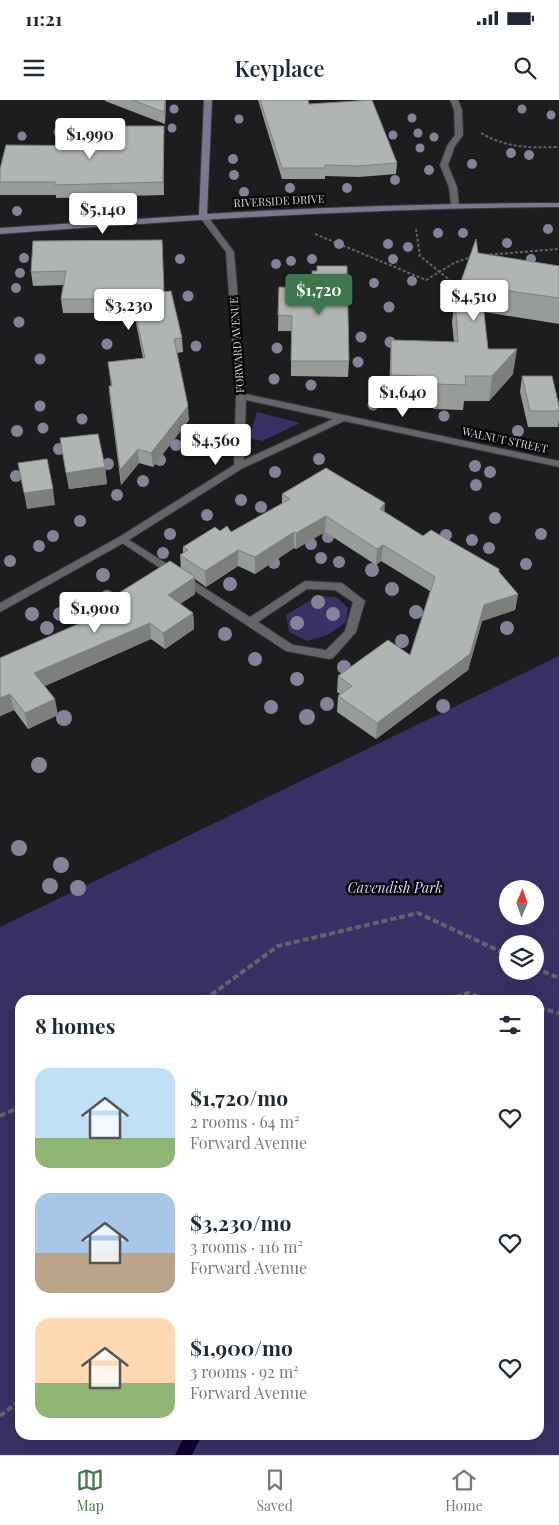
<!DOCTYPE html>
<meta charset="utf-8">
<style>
:root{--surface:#fff;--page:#f6f6f7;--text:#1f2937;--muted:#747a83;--line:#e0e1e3;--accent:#3e764d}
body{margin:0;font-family:"Playfair Display",serif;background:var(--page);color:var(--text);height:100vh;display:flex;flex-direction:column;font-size:19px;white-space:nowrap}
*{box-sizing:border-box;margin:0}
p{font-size:16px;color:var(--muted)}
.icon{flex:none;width:28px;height:28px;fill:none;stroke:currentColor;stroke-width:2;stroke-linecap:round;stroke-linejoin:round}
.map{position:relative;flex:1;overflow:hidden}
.side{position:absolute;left:15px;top:895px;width:529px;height:445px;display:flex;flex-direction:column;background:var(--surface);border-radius:15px;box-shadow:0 5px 20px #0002}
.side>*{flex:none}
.needle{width:32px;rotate:2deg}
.controls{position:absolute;left:499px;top:780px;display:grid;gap:10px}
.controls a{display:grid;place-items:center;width:45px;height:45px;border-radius:50%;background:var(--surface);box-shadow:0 5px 20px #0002;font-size:25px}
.price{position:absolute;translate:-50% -42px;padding:0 11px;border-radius:5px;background:#fff;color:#222;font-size:16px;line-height:32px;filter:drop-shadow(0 1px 2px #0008)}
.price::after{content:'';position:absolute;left:50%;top:30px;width:15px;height:11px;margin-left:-8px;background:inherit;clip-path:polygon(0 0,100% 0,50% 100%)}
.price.current{background:var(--accent);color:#fff}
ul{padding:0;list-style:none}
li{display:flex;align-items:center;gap:15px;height:125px;padding:0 20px}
li span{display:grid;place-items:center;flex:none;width:140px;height:100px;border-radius:15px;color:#555}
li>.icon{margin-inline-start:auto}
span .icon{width:60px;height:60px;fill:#fffc;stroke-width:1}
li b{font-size:21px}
h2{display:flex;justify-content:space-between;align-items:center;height:60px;padding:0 20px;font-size:21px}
.status{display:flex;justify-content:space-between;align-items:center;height:35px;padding:0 25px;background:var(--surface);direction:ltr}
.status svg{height:14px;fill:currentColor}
header{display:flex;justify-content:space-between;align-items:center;height:65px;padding:0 20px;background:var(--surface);font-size:22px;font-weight:600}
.tab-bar{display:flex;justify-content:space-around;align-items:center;height:70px;border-top:1px solid var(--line);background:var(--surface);font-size:14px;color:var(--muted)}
.tab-bar a{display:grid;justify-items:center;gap:2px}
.tab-bar .current{color:var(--accent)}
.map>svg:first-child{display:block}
.green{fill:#3a3065;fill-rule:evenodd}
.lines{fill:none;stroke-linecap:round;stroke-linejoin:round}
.stream{fill:#0e002e;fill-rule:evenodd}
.lane-casing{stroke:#38383b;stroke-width:2}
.street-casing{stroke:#38383b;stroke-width:2}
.secondary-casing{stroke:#38383b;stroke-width:2}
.path-far1{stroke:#656568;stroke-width:2;stroke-dasharray:3 2;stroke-linecap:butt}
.path{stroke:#656568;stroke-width:4;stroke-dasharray:6 3;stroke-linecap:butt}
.lane{fill:#656468;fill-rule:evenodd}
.street{fill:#656468;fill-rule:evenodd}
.secondary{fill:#7b778e;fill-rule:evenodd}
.tree{fill:#858398}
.wall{fill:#989c98}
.shaded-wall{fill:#7c7f7c}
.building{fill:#b1b5b1;stroke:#7c7f7c}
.labels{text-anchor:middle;stroke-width:5;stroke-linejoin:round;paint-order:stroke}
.far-street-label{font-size:11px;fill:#d5d4d7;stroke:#070709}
.park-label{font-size:14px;font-style:italic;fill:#dad6fb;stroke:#070709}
</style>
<div class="status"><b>11:21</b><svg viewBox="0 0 49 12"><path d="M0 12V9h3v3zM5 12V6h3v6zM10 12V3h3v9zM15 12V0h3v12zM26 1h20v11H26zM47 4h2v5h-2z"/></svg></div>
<header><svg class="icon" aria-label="menu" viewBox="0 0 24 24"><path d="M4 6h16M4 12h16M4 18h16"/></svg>Keyplace<svg class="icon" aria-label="search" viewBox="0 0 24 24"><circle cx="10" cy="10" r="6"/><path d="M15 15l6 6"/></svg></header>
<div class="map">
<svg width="559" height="1355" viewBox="0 0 559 1355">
<rect width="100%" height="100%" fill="#1d1d20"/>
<g class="green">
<polygon points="257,312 300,323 262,341 249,338"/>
<polygon points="317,496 336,497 348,508 346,522 328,535 307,541 289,532 286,515"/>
<path d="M559,556V1355H0V827ZM508,789H535V816H508ZM508,844H535V871H508ZM20,900H539V1335H20Z"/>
</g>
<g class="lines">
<polygon class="stream" points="185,1335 202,1335 192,1355 175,1355"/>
<g class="lane-casing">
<g id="lane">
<polygon points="450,0 458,0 462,10 463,35 455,46 448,65 457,87 459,105 455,107 451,105 449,87 440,65 447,46 455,35 454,10"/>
<path d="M123,436L250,517L305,481L342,483L365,501L356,532L333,558L329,559L286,551L119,441L118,439ZM307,489L335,490L353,502L345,531L326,550L293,545L258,522Z"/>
</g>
</g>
<g class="street-casing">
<path id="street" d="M200,114H206L234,152L246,294L559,361V367L344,321L243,368L127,441L0,512V503L119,437L234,365L236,296L226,152L199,116ZM246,300L333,319L244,360Z"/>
</g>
<g class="secondary-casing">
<path id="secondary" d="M204,0H212L207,114C324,107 442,103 559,103V107C372,108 186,120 0,134V128L199,115Z"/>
</g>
<g class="path-far1">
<path d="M481,33C506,48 531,48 559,47"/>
<polyline points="416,129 420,156 462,190"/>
<polyline points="315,134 426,180 454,163 471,157"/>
<polyline points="485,155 559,149"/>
</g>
<g class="path">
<polyline points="535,868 559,878"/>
<polyline points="204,900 278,846 418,813 508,855"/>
<polyline points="447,900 468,893 487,900"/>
<polyline points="539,908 559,913"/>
<polyline points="0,1016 20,1007"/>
<polyline points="0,1316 20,1300"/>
</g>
<use href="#lane" class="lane"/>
<use href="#street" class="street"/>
<use href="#secondary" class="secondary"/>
</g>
<g class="tree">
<circle cx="174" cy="9" r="4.5"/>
<circle cx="522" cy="9" r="4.5"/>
<circle cx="551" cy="15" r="4.5"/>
<circle cx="412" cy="18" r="4.5"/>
<circle cx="239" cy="19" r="4.5"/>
<circle cx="172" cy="28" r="4.5"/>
<circle cx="58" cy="32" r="4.5"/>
<circle cx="418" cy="33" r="4.5"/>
<circle cx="393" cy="35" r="4.5"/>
<circle cx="22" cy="36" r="4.5"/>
<circle cx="91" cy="36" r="4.5"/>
<circle cx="434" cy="37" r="4.5"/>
<circle cx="420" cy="48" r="4.5"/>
<circle cx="511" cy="53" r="5"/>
<circle cx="529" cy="55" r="5"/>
<circle cx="233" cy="59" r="5"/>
<circle cx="472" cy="64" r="5"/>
<circle cx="429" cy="70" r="5"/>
<circle cx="234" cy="75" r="5"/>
<circle cx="395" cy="80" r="5"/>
<circle cx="290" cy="88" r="5"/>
<circle cx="347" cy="88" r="5"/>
<circle cx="244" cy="92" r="5"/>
<circle cx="17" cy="111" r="5"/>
<circle cx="548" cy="129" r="5"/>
<circle cx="438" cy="133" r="5"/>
<circle cx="463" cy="133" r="5"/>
<circle cx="507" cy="143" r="5"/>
<circle cx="339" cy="144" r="5"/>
<circle cx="388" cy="144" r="5"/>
<circle cx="408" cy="147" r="5"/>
<circle cx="24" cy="158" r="5"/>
<circle cx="180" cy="159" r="5"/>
<circle cx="312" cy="159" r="5"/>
<circle cx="393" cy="159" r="5"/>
<circle cx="531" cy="159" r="5"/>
<circle cx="291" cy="161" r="5"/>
<circle cx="276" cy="164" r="5"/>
<circle cx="20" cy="173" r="5"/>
<circle cx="303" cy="179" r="5"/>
<circle cx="412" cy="181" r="5"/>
<circle cx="374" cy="183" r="5"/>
<circle cx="16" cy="188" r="5"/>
<circle cx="188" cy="196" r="5.5"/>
<circle cx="389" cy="207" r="5.5"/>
<circle cx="19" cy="222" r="5.5"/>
<circle cx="361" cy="237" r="5.5"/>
<circle cx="390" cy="242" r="5.5"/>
<circle cx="107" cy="244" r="5.5"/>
<circle cx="196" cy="246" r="5.5"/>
<circle cx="277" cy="248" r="5.5"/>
<circle cx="40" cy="259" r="5.5"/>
<circle cx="358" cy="262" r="5.5"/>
<circle cx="274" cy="279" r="5.5"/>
<circle cx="311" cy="285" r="5.5"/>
<circle cx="373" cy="305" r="5.5"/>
<circle cx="401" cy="305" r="5.5"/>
<circle cx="40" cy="306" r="5.5"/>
<circle cx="444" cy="316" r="5.5"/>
<circle cx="82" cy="319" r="5.5"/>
<circle cx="43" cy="328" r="5.5"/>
<circle cx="17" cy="331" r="6"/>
<circle cx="518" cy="331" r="6"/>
<circle cx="176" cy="345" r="6"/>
<circle cx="59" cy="349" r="6"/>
<circle cx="319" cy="359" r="6"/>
<circle cx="160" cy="360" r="6"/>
<circle cx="108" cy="364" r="6"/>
<circle cx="475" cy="366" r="6"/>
<circle cx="275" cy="372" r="6"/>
<circle cx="490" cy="372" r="6"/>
<circle cx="16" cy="376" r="6"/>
<circle cx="143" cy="381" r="6"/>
<circle cx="476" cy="385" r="6"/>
<circle cx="117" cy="395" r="6"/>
<circle cx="241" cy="400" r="6"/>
<circle cx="261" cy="407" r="6"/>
<circle cx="207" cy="415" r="6"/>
<circle cx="495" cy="418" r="6"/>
<circle cx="80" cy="421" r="6"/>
<circle cx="170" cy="434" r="6"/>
<circle cx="541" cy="434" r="6"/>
<circle cx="446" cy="435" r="6"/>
<circle cx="53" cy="436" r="6"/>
<circle cx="328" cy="437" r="6"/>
<circle cx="472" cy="440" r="6"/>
<circle cx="311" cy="444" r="6"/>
<circle cx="39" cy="446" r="6"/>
<circle cx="489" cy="448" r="6"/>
<circle cx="163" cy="453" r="6"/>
<circle cx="321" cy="458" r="6"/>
<circle cx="10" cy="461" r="6"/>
<circle cx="339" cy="462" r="6"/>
<circle cx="274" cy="463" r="6"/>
<circle cx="526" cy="464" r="6"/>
<circle cx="372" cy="470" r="7"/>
<circle cx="103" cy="475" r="7"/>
<circle cx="230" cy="484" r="7"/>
<circle cx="392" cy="489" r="7"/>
<circle cx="107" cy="497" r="7"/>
<circle cx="318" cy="502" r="7"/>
<circle cx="82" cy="507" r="7"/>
<circle cx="416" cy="512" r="7"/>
<circle cx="32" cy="514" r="7"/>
<circle cx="60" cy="514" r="7"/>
<circle cx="333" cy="514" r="7"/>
<circle cx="297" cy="523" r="7"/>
<circle cx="47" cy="528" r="7"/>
<circle cx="507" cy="528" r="7"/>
<circle cx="225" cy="534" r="7"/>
<circle cx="402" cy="541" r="7"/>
<circle cx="255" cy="559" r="7"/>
<circle cx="344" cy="567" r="7"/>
<circle cx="297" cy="579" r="7"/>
<circle cx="327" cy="604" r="7"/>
<circle cx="443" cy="606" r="7"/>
<circle cx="271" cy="607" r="7"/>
<circle cx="307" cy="617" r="8"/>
<circle cx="64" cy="618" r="8"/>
<circle cx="39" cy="665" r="8"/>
<circle cx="19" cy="748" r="8"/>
<circle cx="61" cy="765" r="8"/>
<circle cx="50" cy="786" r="8"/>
<circle cx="78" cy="788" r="8"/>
</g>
<g class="wall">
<polygon points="105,0 166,0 165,24 105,1"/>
<polygon points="258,0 308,0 309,4 397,63 396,74 359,77 325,76 325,79 282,79"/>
<polygon points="164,26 164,95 56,98 56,95 0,95 0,69 113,46"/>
<polygon points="162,140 164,192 182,238 183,252 177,253 189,320 153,367 139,363 121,385 110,300 109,286 111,286 108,262 143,258 134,213 63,213 61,199 63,185 33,186 31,172"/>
<polygon points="478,153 559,166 559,224 484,212 488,249 513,274 489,301 464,301 463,310 433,309 432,302 389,300 390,265 391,240 454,242 452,222 455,198"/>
<polygon points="279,187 349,261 348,277 291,276 291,231 278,231"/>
<polygon points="522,276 559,306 559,319 558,327 528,327 520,292"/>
<polygon points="60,338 105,367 107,384 69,389"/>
<polygon points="282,394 384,412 423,436 499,472 518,494 515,510 482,521 468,570 376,639 337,612 338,596 340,594 337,592 338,576 410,555 430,491 381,461 376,465 325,432 296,449 294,448 255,474 238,466 206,487 195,479 195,494 180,504 193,513 194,529 165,549 151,539 45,586 58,615 28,629 14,610 0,616 0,558 115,508 114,496 181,469 180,455 183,453 183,447 220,431 231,432 282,404"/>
</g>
<g class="shaded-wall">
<polygon points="165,0 166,0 165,24 164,12"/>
<polygon points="164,26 164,95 163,82"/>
<polygon points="517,249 513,274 489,301 492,276"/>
<polygon points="188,306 189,320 153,367 151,353"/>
<polygon points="138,349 139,363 121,385 120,370"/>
<polygon points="105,367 107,384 69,389 66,373"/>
<polygon points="53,389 55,405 27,409 24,393"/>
<polygon points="385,403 384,419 380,409"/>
<polygon points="326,416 325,432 296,449 296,433"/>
<polygon points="294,432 294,448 255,474 255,457"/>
<polygon points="383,445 381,461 376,465 377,449"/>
<polygon points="238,450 238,466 206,487 205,471"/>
<polygon points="195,477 195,494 169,511 168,495"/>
<polygon points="518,494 515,510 482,521 468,570 376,639 377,623 484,505"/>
<polygon points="193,513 194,529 165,549 163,533"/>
<polygon points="150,523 151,539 37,589 34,573"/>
<polygon points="10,594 14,610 0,616 0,598"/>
<polygon points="55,599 58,615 28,629 25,613"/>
</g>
<g class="building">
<polygon points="132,0 165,0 164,12"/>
<polygon points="260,0 308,0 309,4 372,0 397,63 359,66 325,65 325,68 282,68"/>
<polygon points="115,26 164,26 163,82 55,85 55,82 0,82 0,69 6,45 113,46"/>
<polygon points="476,139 478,153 559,166 559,198 481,187 488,249 517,249 492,276 465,276 466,285 435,284 435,277 391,275 391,240 458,242 455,198"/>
<polygon points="162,140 164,192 171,191 182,238 174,239 188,306 151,353 138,349 120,370 109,286 112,286 108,262 145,258 132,199 61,199 66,171 31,172 33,141"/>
<polygon points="317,166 347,166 349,261 291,261 292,216 278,215 279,187 312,188 312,171 317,171"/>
<polygon points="522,276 552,276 559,306 559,311 530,311"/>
<polygon points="98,334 105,367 66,373 60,338"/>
<polygon points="47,359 53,389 24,393 18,363"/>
<polygon points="326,368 385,403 380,409 423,436 431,430 499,469 499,472 518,494 484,505 470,554 377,623 338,596 352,586 338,576 388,540 410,555 435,477 383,445 377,449 326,416 296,433 294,432 255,457 238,450 205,471 180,455 188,450 183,447 215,427 220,431 227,426 231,432 290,399 282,394"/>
<polygon points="170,461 195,477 168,495 193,513 163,533 150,523 34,573 55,599 25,613 10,594 0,598 0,558 124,504 114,496"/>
</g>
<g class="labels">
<g class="far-street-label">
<text transform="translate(279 101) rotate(-3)" y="4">RIVERSIDE DRIVE</text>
<text transform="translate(237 245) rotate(-94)" y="4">FORWARD AVENUE</text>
<text transform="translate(505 340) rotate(12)" y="4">WALNUT STREET</text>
</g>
<g class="park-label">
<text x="395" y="793">Cavendish Park</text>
</g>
</g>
</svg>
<div class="controls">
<a><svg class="needle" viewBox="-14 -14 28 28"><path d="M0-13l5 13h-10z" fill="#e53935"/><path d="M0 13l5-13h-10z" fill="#747a83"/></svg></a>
<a><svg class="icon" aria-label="layers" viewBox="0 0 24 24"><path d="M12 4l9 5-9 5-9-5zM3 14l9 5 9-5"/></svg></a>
</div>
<b class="price" style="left:90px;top:60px">$1,990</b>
<b class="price" style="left:103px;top:135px">$5,140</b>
<b class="price current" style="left:319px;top:216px">$1,720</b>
<b class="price" style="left:474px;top:222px">$4,510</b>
<b class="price" style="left:129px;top:231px">$3,230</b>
<b class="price" style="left:403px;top:318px">$1,640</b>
<b class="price" style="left:216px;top:366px">$4,560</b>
<b class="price" style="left:95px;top:534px">$1,900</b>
<section class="side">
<h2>8 homes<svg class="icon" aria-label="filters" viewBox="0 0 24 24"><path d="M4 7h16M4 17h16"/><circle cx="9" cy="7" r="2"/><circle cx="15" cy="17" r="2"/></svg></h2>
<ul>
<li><span style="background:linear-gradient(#bfe0f5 70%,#8fb573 0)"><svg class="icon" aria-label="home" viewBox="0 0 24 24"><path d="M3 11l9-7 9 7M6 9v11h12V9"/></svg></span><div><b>$1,720/mo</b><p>2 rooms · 64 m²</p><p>Forward Avenue</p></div><svg class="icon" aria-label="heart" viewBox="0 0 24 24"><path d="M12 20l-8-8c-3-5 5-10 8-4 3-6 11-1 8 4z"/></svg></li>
<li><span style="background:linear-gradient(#a9c7e8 60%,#b9a48a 0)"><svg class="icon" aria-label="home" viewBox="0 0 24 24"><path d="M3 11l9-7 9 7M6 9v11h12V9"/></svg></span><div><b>$3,230/mo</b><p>3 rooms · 116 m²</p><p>Forward Avenue</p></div><svg class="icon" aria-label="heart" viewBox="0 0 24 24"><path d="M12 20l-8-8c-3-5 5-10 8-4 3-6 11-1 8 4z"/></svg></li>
<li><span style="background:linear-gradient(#ffd9b3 65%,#8fb573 0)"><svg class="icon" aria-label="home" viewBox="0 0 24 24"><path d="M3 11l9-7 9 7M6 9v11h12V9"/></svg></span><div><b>$1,900/mo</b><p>3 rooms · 92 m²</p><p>Forward Avenue</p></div><svg class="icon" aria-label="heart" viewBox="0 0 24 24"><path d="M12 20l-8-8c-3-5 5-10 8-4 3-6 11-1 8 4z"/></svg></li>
</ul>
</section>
</div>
<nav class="tab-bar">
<a class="current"><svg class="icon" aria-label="map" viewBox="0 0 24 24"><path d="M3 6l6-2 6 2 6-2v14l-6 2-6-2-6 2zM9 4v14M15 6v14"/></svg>Map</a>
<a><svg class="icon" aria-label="saved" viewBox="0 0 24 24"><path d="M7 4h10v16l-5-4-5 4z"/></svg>Saved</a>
<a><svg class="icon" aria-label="home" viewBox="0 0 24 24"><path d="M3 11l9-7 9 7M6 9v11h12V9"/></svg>Home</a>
</nav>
